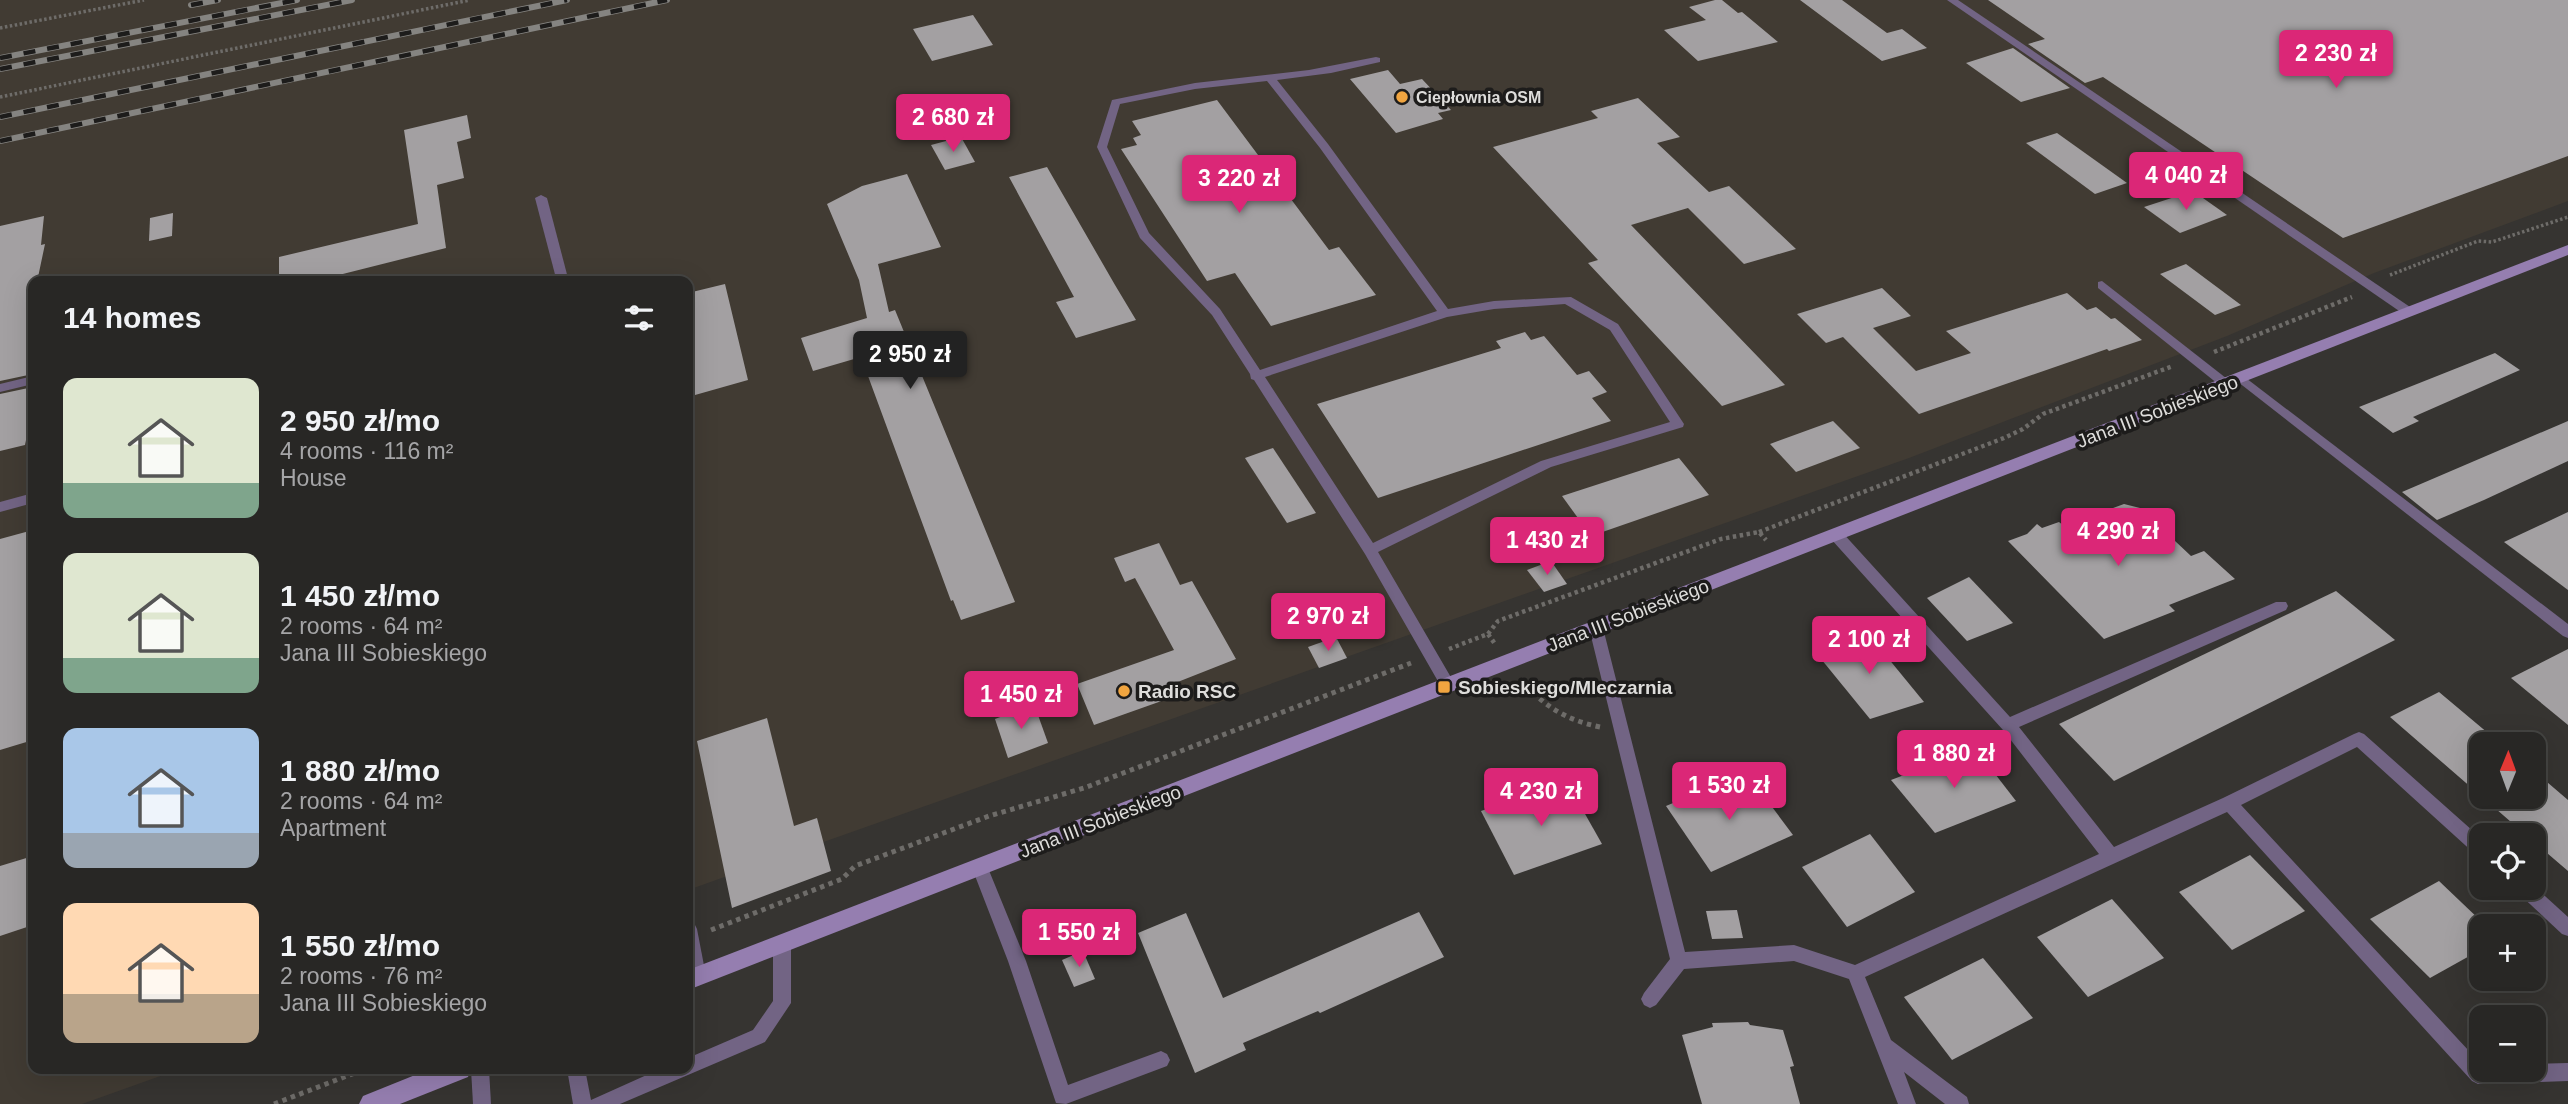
<!DOCTYPE html>
<meta charset="utf-8">
<style>
:root{--surface:#282725;--page:#343332;--text:#f1f3f6;--muted:#a5a5a7;--line:#444442;--accent:#db2777}
body{margin:0;font-family:Arial,sans-serif;background:var(--page);color:var(--text);height:100vh;display:flex;flex-direction:column;font-size:26px;white-space:nowrap}
*{box-sizing:border-box;margin:0}
p{font-size:23px;color:var(--muted)}
.icon{flex:none;width:38px;height:38px;fill:none;stroke:currentColor;stroke-width:2;stroke-linecap:round;stroke-linejoin:round}
.map{position:relative;flex:1;overflow:hidden}
.sheet{position:absolute;left:28px;top:276px;width:665px;height:798px;display:flex;flex-direction:column;background:var(--surface);border-radius:14px;box-shadow:0 7px 28px #0002,0 0 0 2px var(--line)}
.sheet>*{flex:none}
.needle{width:46px;rotate:1deg}
.buttons{position:absolute;left:2469px;top:732px;display:grid;gap:14px}
.buttons a{display:grid;place-items:center;width:77px;height:77px;border-radius:14px;background:var(--surface);box-shadow:0 7px 28px #0002,0 0 0 2px var(--line);font-size:35px}
.price{position:absolute;translate:-50% -60px;padding:0 16px;border-radius:7px;background:var(--accent);color:#fff;font-size:23px;line-height:46px;filter:drop-shadow(0 2px 4px #0008)}
.price::after{content:'';position:absolute;left:50%;top:42px;width:21px;height:16px;margin-left:-10px;background:inherit;clip-path:polygon(0 0,100% 0,50% 100%)}
.price.current{background:#222;color:#fff}
ul{padding:0;list-style:none}
li{display:flex;align-items:center;gap:21px;height:175px;padding:0 35px}
li span{display:grid;place-items:center;flex:none;width:196px;height:140px;border-radius:14px;color:#555}
li>.icon{margin-inline-start:auto}
span .icon{width:84px;height:84px;fill:#fffc;stroke-width:1}
li b{font-size:30px}
h2{display:flex;justify-content:space-between;align-items:center;height:84px;padding:0 35px;font-size:30px}
.map>svg:first-child{display:block}
.built{fill:#413b33}
.building{fill:#a3a0a2}
.lines{fill:none;stroke-linecap:round;stroke-linejoin:round}
.path-far2{stroke:#6e6c69;stroke-width:3.5;stroke-dasharray:2.5 2.5;stroke-linecap:butt}
.path-far1{stroke:#6e6c69;stroke-width:4.5;stroke-dasharray:3.5 3.5;stroke-linecap:butt}
.path{stroke:#6e6c69;stroke-width:5;stroke-dasharray:4.5 4.5;stroke-linecap:butt}
.service{fill:#726484;fill-rule:evenodd}
.secondary{fill:#957eb0;fill-rule:evenodd}
.rail-casing{stroke:#858481;stroke-width:6}
.rail{stroke:#1d1c1b;stroke-width:4.5;stroke-dasharray:12;stroke-linecap:butt}
.poi-dot{fill:#f1a540;stroke:#1d1c1b;stroke-width:2.5}
.labels{text-anchor:middle;stroke-width:7;stroke-linejoin:round;paint-order:stroke}
.far-poi-label{font-size:16px;font-weight:bold;fill:#dedddb;stroke:#1d1c1b;text-anchor:start}
.street-label{font-size:19px;fill:#dedddb;stroke:#1d1c1b}
.poi-label{font-size:19px;font-weight:bold;fill:#dedddb;stroke:#1d1c1b;text-anchor:start}
</style>
<div class="map">
<svg width="2568" height="1104" viewBox="0 0 2568 1104">
<rect width="100%" height="100%" fill="#363431"/>
<polygon class="built" points="0,0 2568,0 2568,201 2374,273 2227,336 1909,458 688,890 688,282 33,282 33,1069 180,1069 82,1104 0,1104"/>
<g class="building">
<polygon points="1715,0 1722,0 1738,13 1742,12 1778,42 1698,61 1664,30 1706,20 1689,7"/>
<polygon points="1800,0 1842,0 1887,33 1902,29 1927,48 1882,61"/>
<polygon points="1988,0 2568,0 2568,156 2343,238 2103,77 2085,83 2028,44 2045,39"/>
<polygon points="973,15 993,45 932,61 913,29"/>
<polygon points="2013,48 2070,88 2021,102 1966,63"/>
<polygon points="1388,70 1400,84 1422,79 1451,110 1438,113 1443,119 1396,133 1350,79"/>
<polygon points="1638,98 1680,137 1657,143 1709,192 1729,186 1796,249 1744,264 1688,208 1631,225 1785,385 1722,406 1588,263 1598,260 1493,147 1598,118 1591,111"/>
<polygon points="1217,100 1329,250 1339,247 1376,295 1271,326 1235,273 1207,281 1121,149 1137,145 1133,138 1141,135 1132,121"/>
<polygon points="467,115 471,138 457,142 464,178 437,185 446,248 311,282 279,282 279,257 418,224 404,130"/>
<polygon points="2057,133 2127,183 2095,194 2026,143"/>
<polygon points="961,137 975,162 945,170 931,145"/>
<polygon points="1047,167 1115,285 1136,320 1076,338 1056,302 1074,297 1009,177"/>
<polygon points="907,174 941,247 878,264 889,312 895,310 1015,602 961,620 953,600 951,601 861,357 813,371 801,338 867,318 859,280 827,204 862,186"/>
<polygon points="2193,191 2227,215 2180,233 2144,207"/>
<polygon points="173,213 172,236 149,241 150,218"/>
<polygon points="44,216 41,245 45,244 37,282 33,282 33,374 0,381 0,226"/>
<polygon points="2186,264 2241,305 2215,315 2160,274"/>
<polygon points="725,284 748,380 688,397 688,330 695,329 688,293"/>
<polygon points="1882,288 1911,316 1873,328 1916,371 1971,353 1946,331 2067,293 2087,310 2096,307 2111,319 2115,318 2142,340 2109,351 2107,349 1919,414 1843,337 1826,343 1797,314"/>
<polygon points="1525,332 1531,340 1544,336 1577,375 1589,371 1607,392 1592,398 1611,421 1378,498 1317,404 1501,348 1496,341"/>
<polygon points="2495,353 2520,370 2413,417 2419,421 2393,433 2359,407"/>
<polygon points="33,387 33,405 25,445 0,451 0,394"/>
<polygon points="1833,421 1860,448 1796,472 1770,444"/>
<polygon points="2568,421 2568,461 2484,500 2437,520 2402,492"/>
<polygon points="1273,448 1316,513 1287,523 1245,458"/>
<polygon points="1679,458 1709,495 1591,536 1562,496"/>
<polygon points="2124,504 2140,508 2191,556 2204,551 2235,579 2169,605 2175,611 2104,639 2008,541 2027,534 2037,524 2042,528 2059,522 2064,526"/>
<polygon points="2568,512 2568,590 2504,542"/>
<polygon points="33,530 33,740 0,750 0,539"/>
<polygon points="1159,543 1180,585 1192,581 1236,659 1165,687 1170,698 1094,725 1077,684 1174,650 1135,578 1125,582 1114,558"/>
<polygon points="1551,561 1567,584 1544,592 1527,570"/>
<polygon points="1969,577 2013,623 1967,641 1927,598"/>
<polygon points="2336,591 2395,640 2114,781 2059,724"/>
<polygon points="1865,630 1924,702 1870,719 1817,654"/>
<polygon points="1336,637 1347,658 1319,668 1308,647"/>
<polygon points="2568,649 2568,725 2511,678"/>
<polygon points="2439,692 2501,744 2482,744 2482,796 2534,796 2534,771 2568,800 2568,871 2534,842 2534,835 2526,835 2390,717"/>
<polygon points="1034,704 1048,743 1008,758 995,719"/>
<polygon points="767,718 794,826 817,818 831,871 732,908 697,741"/>
<polygon points="1975,748 2016,801 1935,833 1891,780"/>
<polygon points="1746,772 1793,835 1711,872 1666,806"/>
<polygon points="1567,782 1602,844 1514,875 1481,811"/>
<polygon points="1870,834 1915,892 1847,927 1802,867"/>
<polygon points="2250,855 2305,911 2232,950 2179,892"/>
<polygon points="33,856 33,925 0,936 0,866"/>
<polygon points="2439,881 2482,922 2482,949 2430,978 2370,919"/>
<polygon points="2112,899 2164,958 2088,997 2037,937"/>
<polygon points="1737,910 1743,938 1712,939 1706,911"/>
<polygon points="1419,912 1444,957 1320,1013 1318,1011 1243,1043 1246,1050 1195,1073 1138,933 1186,913 1223,998"/>
<polygon points="1083,951 1095,979 1074,987 1062,960"/>
<polygon points="1983,958 2033,1018 1952,1060 1904,997"/>
<polygon points="1748,1022 1750,1025 1783,1030 1794,1066 1790,1067 1800,1104 1702,1104 1682,1035 1713,1027 1712,1023"/>
</g>
<g class="lines">
<g class="path-far2">
<polyline points="0,28 144,0"/>
<polyline points="0,97 470,0"/>
<polyline points="2390,275 2478,241 2492,242 2568,217"/>
</g>
<g class="path-far1">
<polyline points="2214,352 2352,297"/>
<polyline points="1759,532 2004,438 2023,429 2043,414 2173,366"/>
<polyline points="1488,634 1498,621 1721,539 1759,532 1766,540"/>
<polyline points="1449,649 1488,634 1495,644"/>
</g>
<g class="path">
<path d="M1521,679C1543,706 1566,720 1600,727"/>
<polyline points="711,930 842,879 855,866 989,816 1084,788 1411,663"/>
<polyline points="274,1104 365,1069"/>
</g>
<g class="service">
<polygon points="1947,0 1958,0 2413,309 2415,312 2413,315 2405,315"/>
<path d="M1376,57L1380,58V62L1331,73L1277,80L1328,144L1448,309L1494,301L1571,297L1618,324L1684,424L1683,427L1551,467L1378,552L1456,686L1453,690L1448,692L1443,690L1365,554L1254,380L1251,379L1250,374L1212,315L1140,238L1097,147L1112,100L1195,83L1309,70ZM1267,81L1320,148L1437,311L1260,370L1220,309L1149,233L1107,147L1120,104L1195,89ZM1565,304L1610,330L1670,422L1541,461L1373,543L1265,377L1447,317L1494,309Z"/>
<polygon points="541,195 547,198 569,282 557,282 535,198"/>
<polygon points="2102,281 2231,382 2233,385 2231,388 2223,388 2098,288 2098,282"/>
<polygon points="2242,375 2568,624 2568,638 2563,636 2238,382 2236,379 2238,376"/>
<polygon points="33,376 33,384 0,392 0,384"/>
<polygon points="33,493 33,503 0,512 0,502"/>
<polygon points="1836,530 1841,531 2010,717 2276,602 2286,602 2288,606 2286,610 2019,727 2114,847 2223,798 2354,734 2359,732 2364,734 2482,839 2482,857 2476,855 2357,747 2241,805 2482,1065 2482,1069 2534,1069 2534,1064 2568,1063 2568,1081 2478,1084 2472,1081 2227,812 1865,977 1891,1040 1967,1097 1969,1104 1945,1104 1904,1072 1916,1104 1898,1104 1849,979 1794,961 1684,969 1656,1005 1650,1008 1644,1005 1641,999 1644,993 1670,959 1589,628 1591,624 1601,624 1603,628 1685,952 1794,945 1855,965 2099,854 2003,730 1831,539 1829,535 1831,531"/>
<polygon points="980,860 986,863 988,868 1026,961 1068,1085 1161,1051 1167,1054 1170,1060 1167,1066 1066,1104 1056,1103 1008,961 972,868 974,863"/>
<polygon points="2534,886 2568,917 2568,936 2562,934 2517,892 2515,887"/>
<polygon points="688,921 694,923 697,929 706,976 703,982 697,984 691,982 688,973"/>
<polygon points="782,935 788,937 791,943 791,1003 765,1042 620,1104 573,1104 567,1069 585,1069 591,1100 660,1069 688,1069 688,1058 753,1030 773,1001 773,943 776,937"/>
<polygon points="471,1069 489,1069 491,1104 473,1104"/>
</g>
<g class="secondary">
<polygon points="2568,245 2568,255 688,990 688,970"/>
<polygon points="430,1069 471,1069 468,1077 400,1104 359,1104 363,1096"/>
</g>
<g class="rail-casing">
<g id="rail">
<polyline points="191,5 218,0"/>
<polyline points="0,58 297,0"/>
<polyline points="0,69 352,0"/>
<polyline points="0,117 567,0"/>
<polyline points="0,141 667,0"/>
</g>
</g>
<use href="#rail" class="rail"/>
</g>
<g class="poi-dot">
<circle cx="1402" cy="97" r="7"/>
<rect x="1437" y="680" width="14" height="14" rx="3.5"/>
<circle cx="1124" cy="691" r="7"/>
</g>
<g class="labels">
<g class="far-poi-label">
<text x="1416" y="103">Ciepłownia OSM</text>
</g>
<g class="street-label">
<text transform="translate(2157 411) rotate(-21)" y="7">Jana III Sobieskiego</text>
<text transform="translate(1628 615) rotate(-21)" y="7">Jana III Sobieskiego</text>
<text transform="translate(1100 821) rotate(-21)" y="7">Jana III Sobieskiego</text>
</g>
<g class="poi-label">
<text x="1458" y="694">Sobieskiego/Mleczarnia</text>
<text x="1138" y="698">Radio RSC</text>
</g>
</g>
</svg>
<div class="buttons">
<a><svg class="needle" viewBox="-14 -14 28 28"><path d="M0-13l5 13h-10z" fill="#e53935"/><path d="M0 13l5-13h-10z" fill="#a5a5a7"/></svg></a>
<a><svg class="icon" aria-label="locate" viewBox="0 0 24 24"><circle cx="12" cy="12" r="6"/><path d="M12 2v4M12 18v4M2 12h4M18 12h4"/></svg></a>
<a>+</a>
<a>−</a>
</div>
<b class="price" style="left:2336px;top:90px">2 230 zł</b>
<b class="price" style="left:953px;top:154px">2 680 zł</b>
<b class="price" style="left:2186px;top:212px">4 040 zł</b>
<b class="price" style="left:1239px;top:215px">3 220 zł</b>
<b class="price current" style="left:910px;top:391px">2 950 zł</b>
<b class="price" style="left:2118px;top:568px">4 290 zł</b>
<b class="price" style="left:1547px;top:577px">1 430 zł</b>
<b class="price" style="left:1328px;top:653px">2 970 zł</b>
<b class="price" style="left:1869px;top:676px">2 100 zł</b>
<b class="price" style="left:1021px;top:731px">1 450 zł</b>
<b class="price" style="left:1954px;top:790px">1 880 zł</b>
<b class="price" style="left:1729px;top:822px">1 530 zł</b>
<b class="price" style="left:1541px;top:828px">4 230 zł</b>
<b class="price" style="left:1079px;top:969px">1 550 zł</b>
<section class="sheet">
<h2>14 homes<svg class="icon" aria-label="filters" viewBox="0 0 24 24"><path d="M4 7h16M4 17h16"/><circle cx="9" cy="7" r="2"/><circle cx="15" cy="17" r="2"/></svg></h2>
<ul>
<li><span style="background:linear-gradient(#dfe7d0 75%,#7fa58c 0)"><svg class="icon" aria-label="home" viewBox="0 0 24 24"><path d="M3 11l9-7 9 7M6 9v11h12V9"/></svg></span><div><b>2 950 zł/mo</b><p>4 rooms · 116 m²</p><p>House</p></div></li>
<li><span style="background:linear-gradient(#dfe7d0 75%,#7fa58c 0)"><svg class="icon" aria-label="home" viewBox="0 0 24 24"><path d="M3 11l9-7 9 7M6 9v11h12V9"/></svg></span><div><b>1 450 zł/mo</b><p>2 rooms · 64 m²</p><p>Jana III Sobieskiego</p></div></li>
<li><span style="background:linear-gradient(#a9c7e8 75%,#9aa5b1 0)"><svg class="icon" aria-label="home" viewBox="0 0 24 24"><path d="M3 11l9-7 9 7M6 9v11h12V9"/></svg></span><div><b>1 880 zł/mo</b><p>2 rooms · 64 m²</p><p>Apartment</p></div></li>
<li><span style="background:linear-gradient(#ffd9b3 65%,#b9a48a 0)"><svg class="icon" aria-label="home" viewBox="0 0 24 24"><path d="M3 11l9-7 9 7M6 9v11h12V9"/></svg></span><div><b>1 550 zł/mo</b><p>2 rooms · 76 m²</p><p>Jana III Sobieskiego</p></div></li>
</ul>
</section>
</div>
